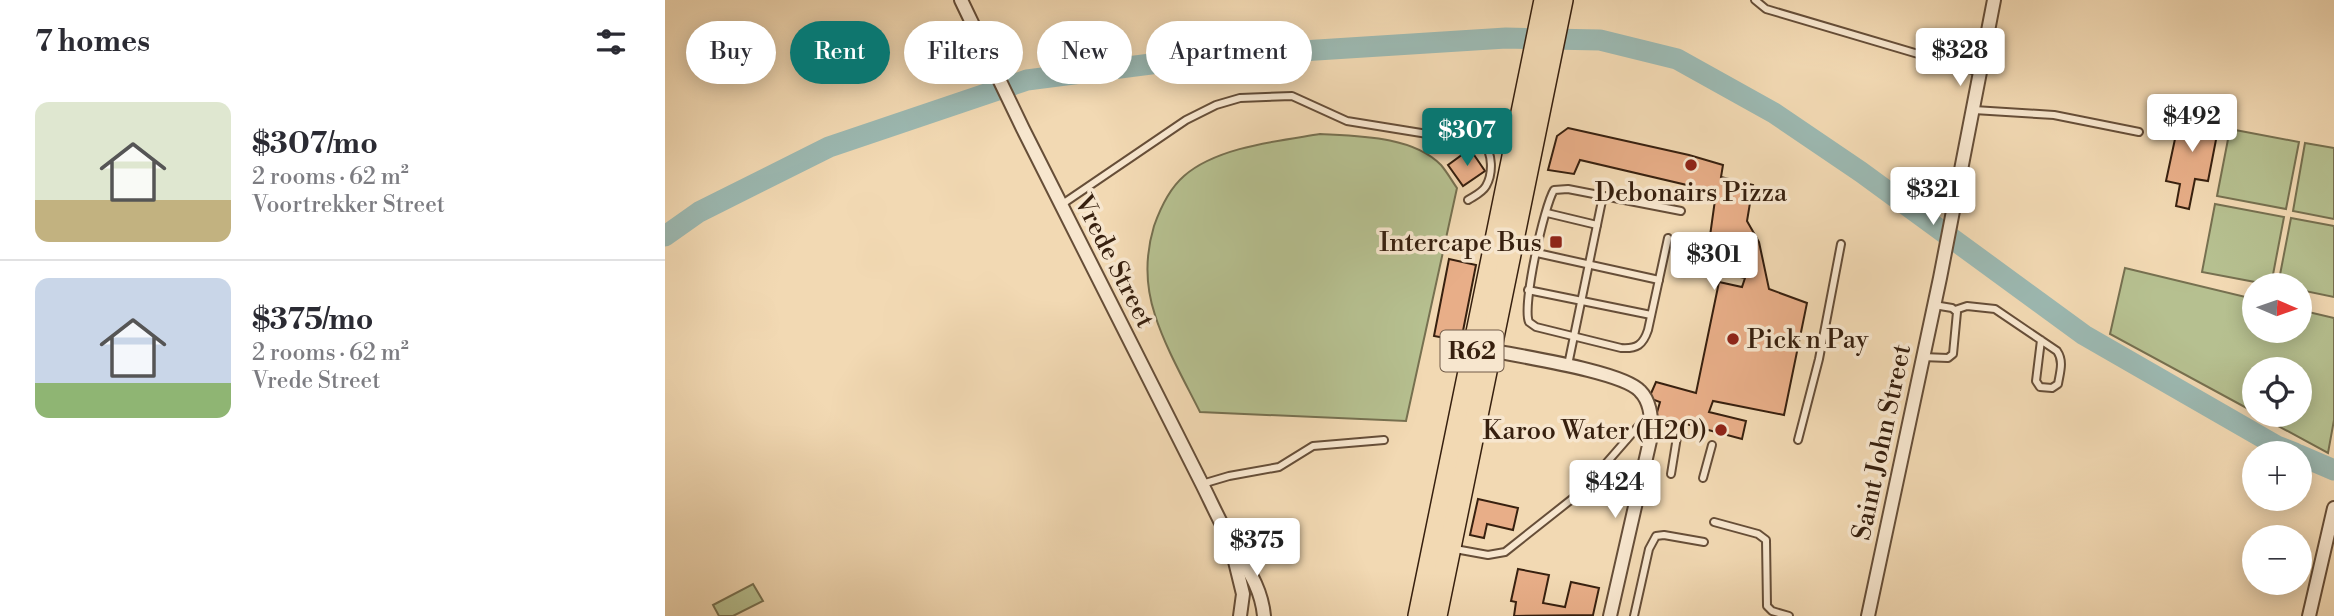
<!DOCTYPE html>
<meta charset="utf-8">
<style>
:root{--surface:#fff;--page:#f2f2f3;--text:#2b2b33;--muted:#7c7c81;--line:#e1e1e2;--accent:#0f766e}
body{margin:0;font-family:"Libre Bodoni",serif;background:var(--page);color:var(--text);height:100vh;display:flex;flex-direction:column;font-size:26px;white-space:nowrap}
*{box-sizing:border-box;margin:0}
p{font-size:23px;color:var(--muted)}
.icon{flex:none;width:38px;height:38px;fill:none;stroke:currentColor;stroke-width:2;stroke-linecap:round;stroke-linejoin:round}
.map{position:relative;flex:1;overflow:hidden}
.side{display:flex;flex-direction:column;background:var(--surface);width:665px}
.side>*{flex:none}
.top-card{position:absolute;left:21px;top:21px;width:665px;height:63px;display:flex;gap:14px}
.needle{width:46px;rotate:92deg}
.fabs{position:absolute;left:1577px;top:273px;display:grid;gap:14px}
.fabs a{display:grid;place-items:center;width:70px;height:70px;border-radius:50%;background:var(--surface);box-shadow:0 4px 18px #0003;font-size:35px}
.price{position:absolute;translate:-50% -60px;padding:0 16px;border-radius:7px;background:#fff;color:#222;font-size:23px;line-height:46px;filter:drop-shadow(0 2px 4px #0008)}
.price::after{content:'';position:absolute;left:50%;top:42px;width:21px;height:16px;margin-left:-10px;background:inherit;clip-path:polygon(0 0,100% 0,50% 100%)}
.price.selected{background:var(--accent);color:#fff}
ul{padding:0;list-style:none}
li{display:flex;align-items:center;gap:21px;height:175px;padding:0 35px}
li+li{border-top:2px solid var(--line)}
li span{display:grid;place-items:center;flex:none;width:196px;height:140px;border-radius:14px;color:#555}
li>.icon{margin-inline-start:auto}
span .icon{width:84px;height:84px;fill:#fffc;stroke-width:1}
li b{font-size:30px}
h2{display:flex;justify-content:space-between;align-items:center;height:84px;padding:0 35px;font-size:30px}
.chip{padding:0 24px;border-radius:32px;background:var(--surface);box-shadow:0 4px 18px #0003;font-size:24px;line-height:63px}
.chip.selected{background:var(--accent);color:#fff}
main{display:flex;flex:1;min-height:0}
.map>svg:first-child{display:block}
.green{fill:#b6c090;stroke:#767050;stroke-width:2}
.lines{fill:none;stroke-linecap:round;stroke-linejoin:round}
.river{stroke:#9cb9b2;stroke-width:21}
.building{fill:#e8ae88;stroke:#37200f;stroke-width:2}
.service-casing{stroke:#664e38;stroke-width:10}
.minor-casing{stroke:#664e38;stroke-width:16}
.primary-casing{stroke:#37200f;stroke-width:24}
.service{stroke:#f7e6ce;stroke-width:6}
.minor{stroke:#f7e6ce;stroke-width:12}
.primary{stroke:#f2d9b3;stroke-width:21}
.poi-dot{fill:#8f2418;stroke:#f7e6ce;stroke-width:2.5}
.labels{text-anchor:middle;stroke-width:7;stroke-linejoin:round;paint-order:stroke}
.shield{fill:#f7e6ce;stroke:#715b48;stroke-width:2}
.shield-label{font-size:24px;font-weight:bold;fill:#37200f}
.poi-label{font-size:26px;fill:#37200f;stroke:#f7e6ce;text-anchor:end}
.street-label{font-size:26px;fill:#37200f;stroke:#f7e6ce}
</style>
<main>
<section class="side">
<h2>7 homes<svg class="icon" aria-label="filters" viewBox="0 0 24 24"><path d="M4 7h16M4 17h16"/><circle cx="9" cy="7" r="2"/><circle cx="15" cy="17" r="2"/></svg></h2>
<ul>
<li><span style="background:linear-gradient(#dfe7d0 70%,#c2b280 0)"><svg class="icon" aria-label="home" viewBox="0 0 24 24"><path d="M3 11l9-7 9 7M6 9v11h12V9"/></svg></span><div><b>$307/mo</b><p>2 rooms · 62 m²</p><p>Voortrekker Street</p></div></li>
<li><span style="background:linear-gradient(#c9d6e8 75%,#8fb573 0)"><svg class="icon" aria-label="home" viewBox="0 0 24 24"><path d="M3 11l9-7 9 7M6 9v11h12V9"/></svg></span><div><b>$375/mo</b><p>2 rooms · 62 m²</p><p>Vrede Street</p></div></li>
</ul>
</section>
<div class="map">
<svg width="1669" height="616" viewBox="0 0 1669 616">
<rect width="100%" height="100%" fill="#f2d9b3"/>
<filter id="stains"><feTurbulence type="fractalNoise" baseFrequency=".00286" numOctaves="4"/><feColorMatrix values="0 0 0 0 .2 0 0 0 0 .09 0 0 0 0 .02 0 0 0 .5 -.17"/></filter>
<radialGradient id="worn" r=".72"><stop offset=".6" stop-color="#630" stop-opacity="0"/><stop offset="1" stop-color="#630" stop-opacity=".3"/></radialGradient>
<g class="green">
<polygon points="1565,129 1634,142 1621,209 1552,196"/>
<path d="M655,134C693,136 748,136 776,165C782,172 787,181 792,188L741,421L535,412C520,382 500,347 490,315C480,285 480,256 489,226C495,209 504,189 519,176C552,147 613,141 655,134Z"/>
<polygon points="1640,143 1669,148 1669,219 1628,211"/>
<polygon points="1550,204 1619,217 1606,285 1537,272"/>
<polygon points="1626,218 1669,226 1669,297 1635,290 1634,285 1613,285"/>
<polygon points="1460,268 1589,299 1589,331 1634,331 1635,310 1669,318 1669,420 1663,453 1593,415 1634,415 1634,369 1589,369 1589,412 1445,334"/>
<polygon points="88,584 98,601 68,616 54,616 48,605"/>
</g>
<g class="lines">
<g class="river">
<polyline points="0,236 34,212 164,147 362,80 540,57 841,38 935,40 1012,59 1109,113 1196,172 1419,335 1612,446 1630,453"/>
<polyline points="1634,455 1669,470"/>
</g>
</g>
<g class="building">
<polygon points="1516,111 1555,119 1543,181 1530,179 1524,209 1511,206 1515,184 1501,181"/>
<polygon points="903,128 1024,155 1058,165 1056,177 1088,185 1082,221 1094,242 1104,289 1142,303 1119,415 1048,401 1044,412 1081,421 1077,439 991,416 995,402 984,398 991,382 1031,393 1054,282 1077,287 1080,278 1070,276 1074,255 1087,256 1089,245 1045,236 1050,200 1043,190 915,160 909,174 883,170 892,136"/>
<polygon points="805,149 820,171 798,186 783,165"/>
<polygon points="784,259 811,265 796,341 769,336"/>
<polygon points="813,499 853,508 848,530 822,524 819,538 805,535"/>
<polygon points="853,569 884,575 878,603 900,607 906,582 934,588 928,615 849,616 851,602 846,601"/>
</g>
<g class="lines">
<g class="service-casing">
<g id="service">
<polyline points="1090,0 1101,9 1314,72"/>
<polyline points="1309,110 1389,115 1474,132"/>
<path d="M396,205L521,120L551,105L575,98L627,96L682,121L818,143C828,153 828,174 821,186C817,193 809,196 803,200"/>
<polyline points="882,213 932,225"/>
<path d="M1003,238L983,330C978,345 972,349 956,348L871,327L864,322C857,306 879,206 889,190L903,189L1016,211"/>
<polyline points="872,253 994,280"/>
<polyline points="863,290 986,315"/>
<path d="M1290,310L1302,306L1330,309L1392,351C1399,361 1395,372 1393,384L1387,388L1375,387L1371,381L1376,340"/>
<polyline points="1257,357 1283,358 1288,354 1292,312 1287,308 1269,305"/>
<polyline points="903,365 938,196"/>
<polyline points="1133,440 1154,359 1176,244"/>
<polyline points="1006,474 1012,437"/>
<polyline points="1038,478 1047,445"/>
<polyline points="537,484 564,476 614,467 648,446 719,440"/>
<polyline points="1049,522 1093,534 1101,540 1102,606 1107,611 1124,616"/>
<polyline points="790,549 823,555 840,552 917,491 984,414"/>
<polyline points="969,616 984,549 991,536 999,535 1039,542"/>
</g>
</g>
<g class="minor-casing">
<g id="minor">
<path d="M296,0L358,129L537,484C546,502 554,520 564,538C579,565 596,584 599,616"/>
<path d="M820,349C851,356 957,371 975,391C986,402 986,418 987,432L945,616"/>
<polyline points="566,545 578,594 575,616"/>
<polyline points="1203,616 1275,278 1329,0"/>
<polyline points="1644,616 1669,508"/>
</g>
</g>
<g class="primary-casing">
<g id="primary">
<polyline points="754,616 880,0"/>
<polyline points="771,616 897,0"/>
</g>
</g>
<use href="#service" class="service"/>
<use href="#minor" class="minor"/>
<use href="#primary" class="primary"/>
</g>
<g class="poi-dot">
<circle cx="1026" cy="165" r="7"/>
<rect x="884" y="235" width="14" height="14" rx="3.5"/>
<circle cx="1068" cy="339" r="7"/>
<circle cx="1056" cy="430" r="7"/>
</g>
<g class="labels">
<rect class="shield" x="775.5" y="330.5" width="63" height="41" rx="5"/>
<g class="shield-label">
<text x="807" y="359">R62</text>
</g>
<g class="poi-label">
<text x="1026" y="201" text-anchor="middle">Debonairs Pizza</text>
<text x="877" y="251">Intercape Bus</text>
<text x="1082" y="348" text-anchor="start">Pick n Pay</text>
<text x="1042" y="439">Karoo Water (H2O)</text>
</g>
<g class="street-label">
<text transform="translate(450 261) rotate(63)" y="9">Vrede Street</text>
<text transform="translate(1216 442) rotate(-78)" y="9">Saint John Street</text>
</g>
</g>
<rect width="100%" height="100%" filter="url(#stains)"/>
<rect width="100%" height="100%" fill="url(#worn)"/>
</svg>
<div class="fabs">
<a><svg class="needle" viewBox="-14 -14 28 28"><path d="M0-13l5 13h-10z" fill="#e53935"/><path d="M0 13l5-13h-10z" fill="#7c7c81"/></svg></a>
<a><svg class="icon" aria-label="locate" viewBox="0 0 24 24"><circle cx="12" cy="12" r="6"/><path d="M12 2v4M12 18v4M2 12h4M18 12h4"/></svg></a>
<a>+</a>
<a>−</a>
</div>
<b class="price" style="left:1295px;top:88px">$328</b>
<b class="price" style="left:1527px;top:154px">$492</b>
<b class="price selected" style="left:802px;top:168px">$307</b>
<b class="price" style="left:1268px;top:227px">$321</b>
<b class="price" style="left:1049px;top:292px">$301</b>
<b class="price" style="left:950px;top:520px">$424</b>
<b class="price" style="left:592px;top:578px">$375</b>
<div class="top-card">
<a class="chip">Buy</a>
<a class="chip selected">Rent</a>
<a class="chip">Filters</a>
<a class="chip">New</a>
<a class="chip">Apartment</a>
</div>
</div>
</main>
